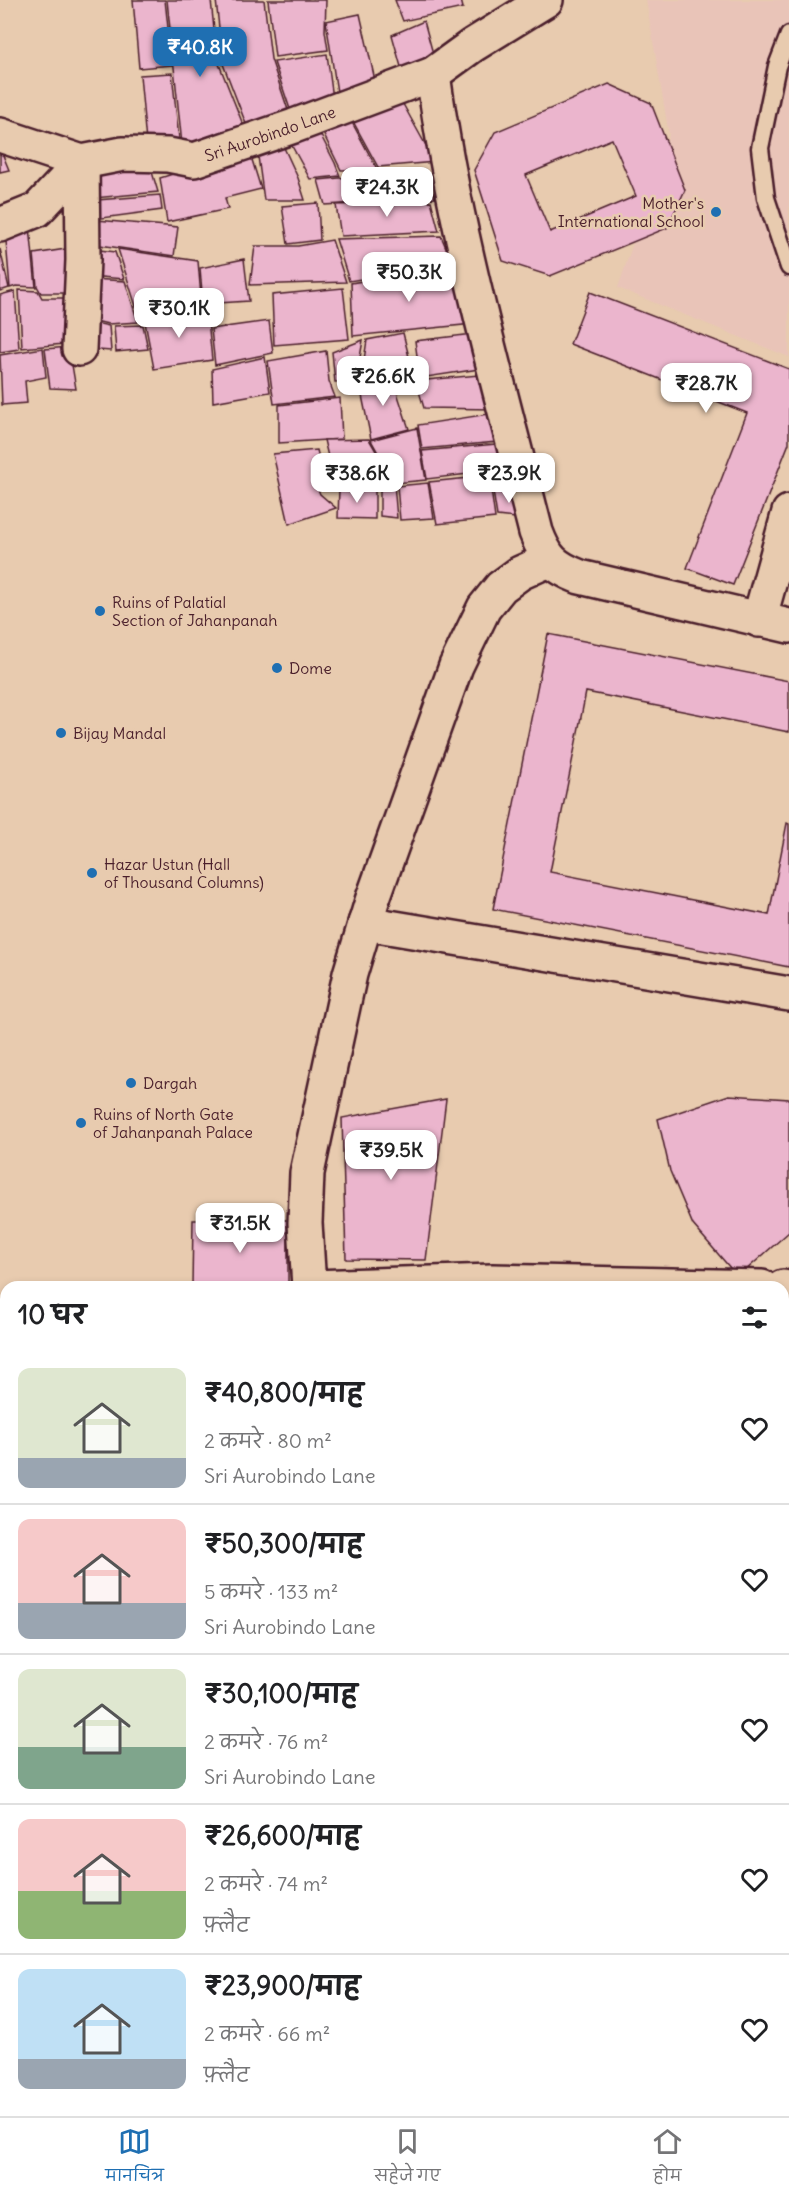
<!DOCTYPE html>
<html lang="hi">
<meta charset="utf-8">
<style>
:root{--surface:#fff;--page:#f6f6f6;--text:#202124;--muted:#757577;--line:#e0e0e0;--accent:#1f6fb2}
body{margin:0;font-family:Delius,"Playpen Sans Deva",sans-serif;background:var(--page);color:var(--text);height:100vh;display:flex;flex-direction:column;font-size:22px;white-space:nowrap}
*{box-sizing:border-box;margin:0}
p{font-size:20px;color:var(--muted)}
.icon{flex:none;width:33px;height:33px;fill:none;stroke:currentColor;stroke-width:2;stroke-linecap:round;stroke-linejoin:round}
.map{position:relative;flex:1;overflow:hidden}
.panel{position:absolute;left:0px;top:1281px;width:789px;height:836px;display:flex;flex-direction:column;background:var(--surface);border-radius:18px 18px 0 0;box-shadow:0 3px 9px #0003}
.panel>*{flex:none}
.price{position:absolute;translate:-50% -51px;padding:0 14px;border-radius:12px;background:#fff;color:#222;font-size:20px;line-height:39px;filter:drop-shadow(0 2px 3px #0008)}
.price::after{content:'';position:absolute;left:50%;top:36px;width:18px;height:14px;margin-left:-9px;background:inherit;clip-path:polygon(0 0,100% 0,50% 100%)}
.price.active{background:var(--accent);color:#fff}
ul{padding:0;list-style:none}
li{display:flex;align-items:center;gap:18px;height:150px;padding:0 18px}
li+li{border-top:2px solid var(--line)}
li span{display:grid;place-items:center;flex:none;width:168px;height:120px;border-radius:12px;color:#555}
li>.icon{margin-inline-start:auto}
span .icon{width:72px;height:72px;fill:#fffc;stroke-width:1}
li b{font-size:26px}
h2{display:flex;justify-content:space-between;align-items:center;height:72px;padding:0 18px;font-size:26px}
.tab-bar{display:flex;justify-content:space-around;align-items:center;height:84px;border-top:2px solid var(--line);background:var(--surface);font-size:16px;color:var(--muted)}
.tab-bar a{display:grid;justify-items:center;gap:3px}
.tab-bar .active{color:var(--accent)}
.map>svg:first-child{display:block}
.built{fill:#e9c4b8}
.building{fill:#ebb5cd;stroke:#4a1f2b;stroke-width:1.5;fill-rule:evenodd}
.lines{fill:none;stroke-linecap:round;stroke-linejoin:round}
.service-casing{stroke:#4a1f2b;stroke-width:21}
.minor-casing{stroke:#4a1f2b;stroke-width:38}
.tertiary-casing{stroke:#4a1f2b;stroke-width:38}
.primary-casing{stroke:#4a1f2b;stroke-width:38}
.service{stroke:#e8cbaf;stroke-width:16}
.minor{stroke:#e8cbaf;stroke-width:33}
.tertiary{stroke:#e8cbaf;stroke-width:33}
.primary{stroke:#e8cbaf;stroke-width:33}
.poi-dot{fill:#1f6fb2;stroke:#e8cbaf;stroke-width:2}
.labels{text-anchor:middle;stroke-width:5;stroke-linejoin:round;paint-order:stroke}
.street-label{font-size:16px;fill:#4a1f2b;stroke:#e8cbaf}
.poi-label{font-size:16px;fill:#4a1f2b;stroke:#e8cbaf;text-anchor:start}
</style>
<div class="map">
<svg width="789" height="2116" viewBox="0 0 789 2116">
<rect width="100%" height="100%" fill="#e8cbaf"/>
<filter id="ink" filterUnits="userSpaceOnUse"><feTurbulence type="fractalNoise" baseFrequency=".0167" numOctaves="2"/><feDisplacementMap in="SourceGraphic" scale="12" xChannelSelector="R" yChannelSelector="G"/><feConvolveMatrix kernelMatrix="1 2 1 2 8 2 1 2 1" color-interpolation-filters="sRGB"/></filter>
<g filter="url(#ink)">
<polygon class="built" points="646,0 789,0 789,357 618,288 669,135"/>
<g class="building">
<polygon points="133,0 165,0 172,65 139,68"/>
<polygon points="167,0 211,0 217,59 246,132 183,154"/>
<polygon points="216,0 264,0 271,59 290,116 251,137 223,64"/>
<polygon points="268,0 326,0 325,31 328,50 275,57"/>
<polygon points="395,0 461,0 463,8 403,21"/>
<polygon points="360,14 377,89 337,92 326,21"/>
<polygon points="424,21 435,61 403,74 392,35"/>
<polygon points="327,54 334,106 293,118 274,62"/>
<polygon points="172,73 179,139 146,142 140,75"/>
<path d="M609,84L651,103L685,190L667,228L550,276L503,261L474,170L495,132ZM612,139L636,196L550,232L526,175Z"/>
<polygon points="398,95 435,162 378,167 349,114"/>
<polygon points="348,115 377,169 341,170 320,127"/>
<polygon points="316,126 335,163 340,176 310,179 287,137"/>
<polygon points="280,139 298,178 305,200 264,200 257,149"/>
<polygon points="0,148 9,170 0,172"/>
<polygon points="249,150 261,189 225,198 228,209 167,222 160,178"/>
<polygon points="149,162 158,192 94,198 95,168"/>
<polygon points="424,170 435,198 325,205 318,180"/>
<polygon points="160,195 162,210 95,219 97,200"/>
<polygon points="431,201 439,231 341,236 336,205"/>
<polygon points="318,203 320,240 288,244 282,206"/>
<polygon points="96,220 178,227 174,256 93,244"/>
<polygon points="30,227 36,287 16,286 10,288 6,241"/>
<polygon points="441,236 453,264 349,281 336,239"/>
<polygon points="332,240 346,282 250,285 255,246 298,246"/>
<polygon points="79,247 65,293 41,293 37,286 34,254"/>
<polygon points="0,249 9,288 0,291"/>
<polygon points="92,249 115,252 124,279 89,276"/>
<polygon points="118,249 198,261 202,309 139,316"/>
<polygon points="244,259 249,301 203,304 200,268"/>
<polygon points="454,266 473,324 353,336 351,283"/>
<polygon points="91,279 125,281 138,322 108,324 87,319"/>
<polygon points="343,288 349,339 274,345 272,295"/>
<polygon points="19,290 38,291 42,298 66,298 64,344 22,348"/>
<polygon points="15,291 19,349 0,352 0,295"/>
<polygon points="590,292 789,369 789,443 733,585 687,568 747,413 570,344"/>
<polygon points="207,310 212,360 154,369 144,317 195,313"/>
<polygon points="87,321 109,326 111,351 85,349"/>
<polygon points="269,321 273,353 215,365 211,329"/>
<polygon points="143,325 148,349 116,352 114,326"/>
<polygon points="403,333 412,369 361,380 367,340"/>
<polygon points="481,333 479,369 420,378 415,341"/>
<polygon points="363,340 356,381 335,382 332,352"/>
<polygon points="69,347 76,389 50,388 45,349"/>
<polygon points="43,348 46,377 25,381 27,403 2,405 0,355"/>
<polygon points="326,351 329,381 335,397 274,404 268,361"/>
<polygon points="265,357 270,392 213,402 212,369"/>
<polygon points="391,374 409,429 371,439 359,381"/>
<polygon points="479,375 494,409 424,408 416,381"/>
<polygon points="340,398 342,439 279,443 279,405"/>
<polygon points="495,413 507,441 422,449 418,425"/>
<polygon points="417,428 426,480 395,483 371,440"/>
<polygon points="369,439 394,482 344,484 331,469 324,440"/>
<polygon points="507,443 518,468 427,479 422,451"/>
<polygon points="317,450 324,479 315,482 320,494 336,508 289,524 273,454"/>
<polygon points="489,476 495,518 437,524 429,482"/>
<polygon points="428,483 434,518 400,520 397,486"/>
<polygon points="380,484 394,484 397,518 380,516"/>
<polygon points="375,488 375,519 338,518 339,489"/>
<polygon points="519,489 525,519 497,516 493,491"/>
<polygon points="548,634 789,681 789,732 586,692 550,872 769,915 787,823 789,824 789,967 493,909"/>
<polygon points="729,1095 789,1099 789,1232 738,1277 693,1225 670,1171 658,1119"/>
<polygon points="446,1099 426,1260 346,1259 342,1118"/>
<polygon points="193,1220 288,1220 288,1287 192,1287"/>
<rect x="783" y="1323" width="6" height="64"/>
<rect x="783" y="1430" width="6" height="85"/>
<rect x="783" y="1603" width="6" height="81"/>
<polygon points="783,1698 789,1698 789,1782 783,1783"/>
</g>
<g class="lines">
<g class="service-casing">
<polyline id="service" points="789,35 777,66 760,148 766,198 789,267"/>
</g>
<g class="minor-casing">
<g id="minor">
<path d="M433,74C454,229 498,381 536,532C546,559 554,567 580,577L789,626"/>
<path id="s1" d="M0,135L82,162L123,154L168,155L194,160L294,126L433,74L473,45L546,0"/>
<polyline points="0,225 37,210 82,162 83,260 79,349"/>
<polyline points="759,620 789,512"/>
<polyline points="365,923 789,994"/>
<polyline points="309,1287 305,1223 307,1173 350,974 372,901 456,666 484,608 501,587 520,573 549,560"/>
<polyline points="312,1287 492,1281 762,1287"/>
<polyline points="783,1287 789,1288"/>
<polyline points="0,1547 6,1547"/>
<polyline points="783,1555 789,1556"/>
<polyline points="783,1826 789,1826"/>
<polyline points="783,2011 789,2011"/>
</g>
</g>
<g class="tertiary-casing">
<g id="tertiary">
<polyline points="783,2093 789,2092"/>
<polyline points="654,2116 663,2110"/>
</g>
</g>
<g class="primary-casing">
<g id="primary">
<polyline points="0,2083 6,2086"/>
<polyline points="55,2110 66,2116"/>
<polyline points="594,2110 604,2116"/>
</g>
</g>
<use href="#service" class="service"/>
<use href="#minor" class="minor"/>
<use href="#tertiary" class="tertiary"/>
<use href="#primary" class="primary"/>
</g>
</g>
<g class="poi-dot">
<circle cx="716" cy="212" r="6"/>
<circle cx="100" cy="611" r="6"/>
<circle cx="277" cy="668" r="6"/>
<circle cx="61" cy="733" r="6"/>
<circle cx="92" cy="873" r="6"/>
<circle cx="131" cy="1083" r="6"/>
<circle cx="81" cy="1123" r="6"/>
</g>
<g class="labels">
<g class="street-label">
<text dy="6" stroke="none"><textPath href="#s1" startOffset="280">Sri Aurobindo Lane</textPath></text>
</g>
<g class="poi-label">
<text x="704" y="209" text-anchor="end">Mother's<tspan x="704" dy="18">International School</tspan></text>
<text x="112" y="608">Ruins of Palatial<tspan x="112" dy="18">Section of Jahanpanah</tspan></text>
<text x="289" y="674">Dome</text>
<text x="73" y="739">Bijay Mandal</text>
<text x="104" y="870">Hazar Ustun (Hall<tspan x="104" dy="18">of Thousand Columns)</tspan></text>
<text x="143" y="1089">Dargah</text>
<text x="93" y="1120">Ruins of North Gate<tspan x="93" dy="18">of Jahanpanah Palace</tspan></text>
</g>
</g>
</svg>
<b class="price active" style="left:200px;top:78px">₹40.8K</b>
<b class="price" style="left:387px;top:218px">₹24.3K</b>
<b class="price" style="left:409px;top:303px">₹50.3K</b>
<b class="price" style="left:179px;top:339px">₹30.1K</b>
<b class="price" style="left:383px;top:407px">₹26.6K</b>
<b class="price" style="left:706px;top:414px">₹28.7K</b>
<b class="price" style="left:357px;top:504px">₹38.6K</b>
<b class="price" style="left:509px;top:504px">₹23.9K</b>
<b class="price" style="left:391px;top:1181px">₹39.5K</b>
<b class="price" style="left:240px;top:1254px">₹31.5K</b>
<section class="panel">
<h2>10 घर<svg class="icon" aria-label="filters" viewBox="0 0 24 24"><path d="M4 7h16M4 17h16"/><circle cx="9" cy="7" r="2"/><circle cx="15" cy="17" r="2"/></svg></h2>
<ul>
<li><span style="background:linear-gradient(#dfe7d0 75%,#9aa5b1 0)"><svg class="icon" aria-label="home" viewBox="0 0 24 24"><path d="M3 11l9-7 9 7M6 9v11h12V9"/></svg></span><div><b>₹40,800/माह</b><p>2 कमरे · 80 m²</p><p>Sri Aurobindo Lane</p></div><svg class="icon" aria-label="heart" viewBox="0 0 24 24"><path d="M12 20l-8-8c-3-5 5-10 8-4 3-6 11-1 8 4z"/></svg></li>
<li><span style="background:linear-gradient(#f6c9c9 70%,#9aa5b1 0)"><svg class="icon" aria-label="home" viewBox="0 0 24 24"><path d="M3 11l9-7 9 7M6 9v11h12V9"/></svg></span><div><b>₹50,300/माह</b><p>5 कमरे · 133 m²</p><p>Sri Aurobindo Lane</p></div><svg class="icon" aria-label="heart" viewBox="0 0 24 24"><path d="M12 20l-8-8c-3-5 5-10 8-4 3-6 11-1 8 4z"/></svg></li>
<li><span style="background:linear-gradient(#dfe7d0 65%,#7fa58c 0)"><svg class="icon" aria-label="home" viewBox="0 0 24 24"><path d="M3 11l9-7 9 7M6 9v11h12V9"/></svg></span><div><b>₹30,100/माह</b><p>2 कमरे · 76 m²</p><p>Sri Aurobindo Lane</p></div><svg class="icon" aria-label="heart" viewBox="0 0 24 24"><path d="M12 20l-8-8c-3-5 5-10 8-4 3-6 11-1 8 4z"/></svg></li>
<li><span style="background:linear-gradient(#f6c9c9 60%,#8fb573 0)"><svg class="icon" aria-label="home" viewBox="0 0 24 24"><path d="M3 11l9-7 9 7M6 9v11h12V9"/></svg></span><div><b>₹26,600/माह</b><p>2 कमरे · 74 m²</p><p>फ़्लैट</p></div><svg class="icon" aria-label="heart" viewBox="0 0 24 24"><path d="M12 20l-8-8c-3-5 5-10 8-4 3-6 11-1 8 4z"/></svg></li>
<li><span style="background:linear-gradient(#bfe0f5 75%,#9aa5b1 0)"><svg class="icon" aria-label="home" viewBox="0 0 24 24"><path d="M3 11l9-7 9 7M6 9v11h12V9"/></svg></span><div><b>₹23,900/माह</b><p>2 कमरे · 66 m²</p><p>फ़्लैट</p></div><svg class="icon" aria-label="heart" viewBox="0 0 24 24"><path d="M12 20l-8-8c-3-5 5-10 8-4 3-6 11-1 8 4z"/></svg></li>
</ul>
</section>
</div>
<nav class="tab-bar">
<a class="active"><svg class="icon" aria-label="map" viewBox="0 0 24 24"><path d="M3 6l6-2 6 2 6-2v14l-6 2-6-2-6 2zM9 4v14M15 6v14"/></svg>मानचित्र</a>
<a><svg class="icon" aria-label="saved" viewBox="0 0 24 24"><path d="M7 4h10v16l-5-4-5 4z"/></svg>सहेजे गए</a>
<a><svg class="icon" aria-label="home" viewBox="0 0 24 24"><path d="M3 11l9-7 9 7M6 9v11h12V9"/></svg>होम</a>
</nav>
